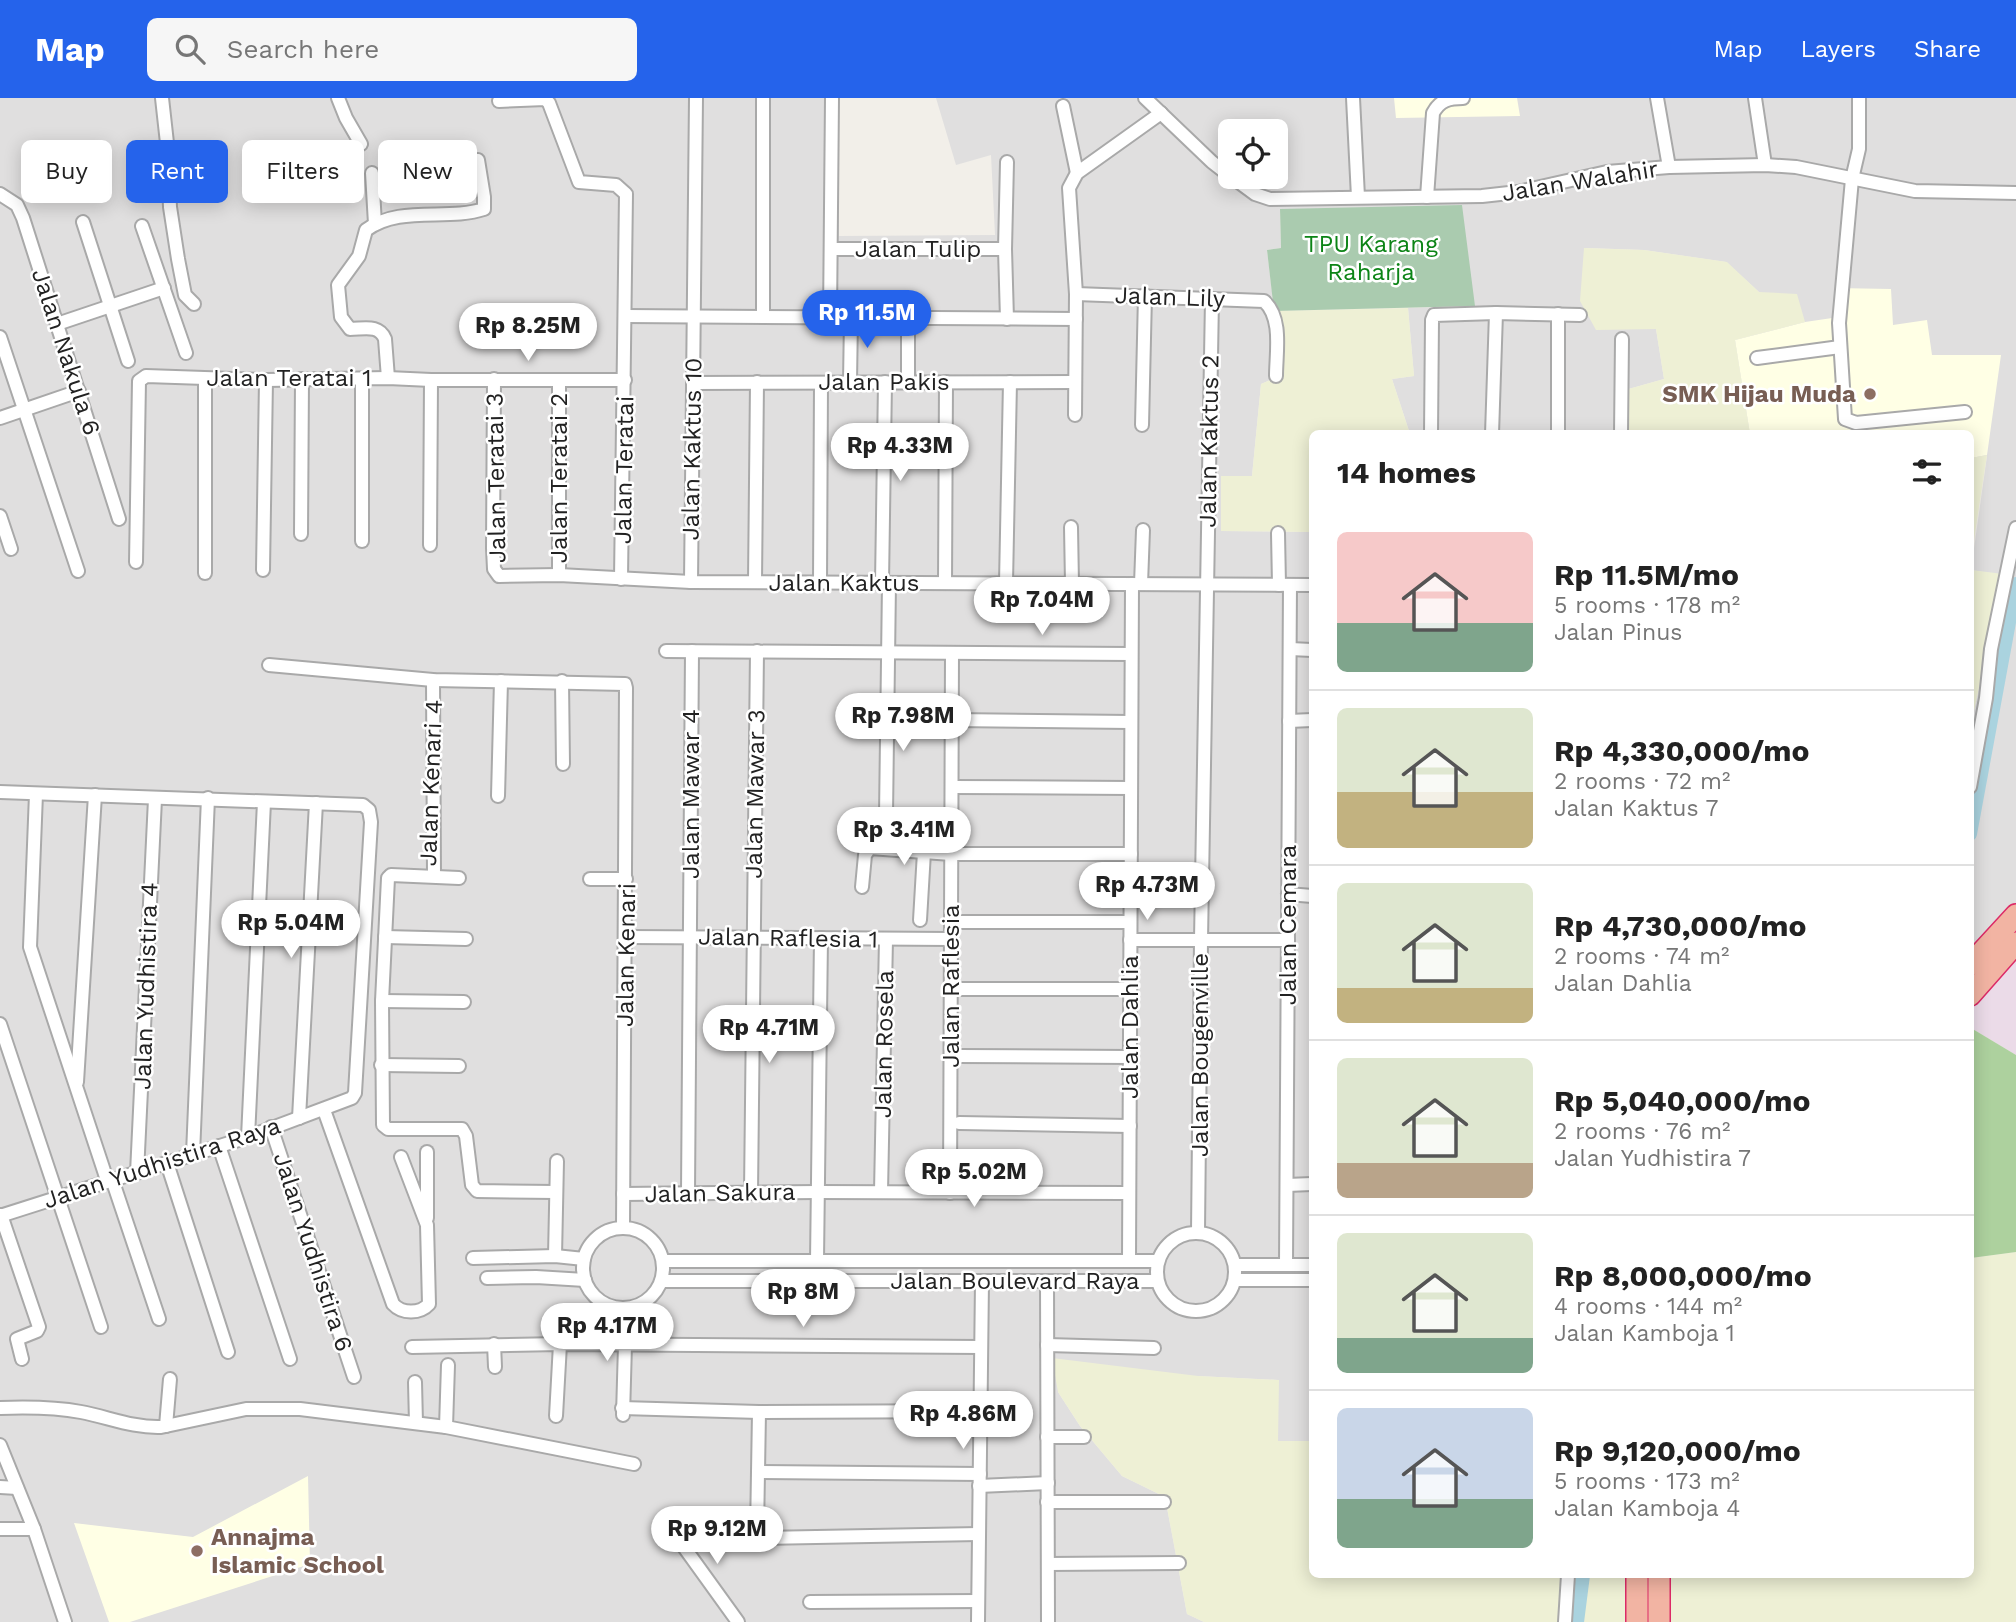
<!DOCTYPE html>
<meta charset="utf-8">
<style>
:root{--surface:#fff;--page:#f6f6f6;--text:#222;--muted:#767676;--line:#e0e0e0;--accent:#2563eb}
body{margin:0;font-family:"Work Sans",sans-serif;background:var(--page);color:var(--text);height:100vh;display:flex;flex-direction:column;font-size:26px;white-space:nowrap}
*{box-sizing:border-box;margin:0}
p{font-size:23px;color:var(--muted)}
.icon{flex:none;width:38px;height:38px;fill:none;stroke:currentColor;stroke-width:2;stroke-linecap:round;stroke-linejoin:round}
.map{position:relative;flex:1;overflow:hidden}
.details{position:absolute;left:1309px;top:332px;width:665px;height:1148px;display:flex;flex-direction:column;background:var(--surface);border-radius:10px;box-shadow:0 4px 18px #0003}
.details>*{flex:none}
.hud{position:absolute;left:21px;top:42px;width:665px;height:63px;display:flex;gap:14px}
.controls{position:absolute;left:1218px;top:21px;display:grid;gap:14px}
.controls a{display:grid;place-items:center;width:70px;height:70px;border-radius:10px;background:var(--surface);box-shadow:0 4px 18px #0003;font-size:35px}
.price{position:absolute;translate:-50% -60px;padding:0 16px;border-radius:24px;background:#fff;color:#222;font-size:23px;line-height:46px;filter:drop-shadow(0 2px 4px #0008)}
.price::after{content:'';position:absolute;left:50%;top:42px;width:21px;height:16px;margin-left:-10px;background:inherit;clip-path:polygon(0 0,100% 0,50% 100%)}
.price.current{background:var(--accent);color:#fff}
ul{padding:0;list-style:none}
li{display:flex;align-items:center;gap:21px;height:175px;padding:0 28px}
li+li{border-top:2px solid var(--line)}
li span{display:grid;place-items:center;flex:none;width:196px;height:140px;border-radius:10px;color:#555}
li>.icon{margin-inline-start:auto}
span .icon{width:84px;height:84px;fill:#fffc;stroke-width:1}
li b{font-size:30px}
h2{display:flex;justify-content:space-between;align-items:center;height:84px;padding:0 28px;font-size:30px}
.chip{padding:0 24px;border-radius:10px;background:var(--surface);box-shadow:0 4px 18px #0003;font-size:24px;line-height:63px}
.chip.current{background:var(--accent);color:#fff}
header{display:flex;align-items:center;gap:42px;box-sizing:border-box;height:98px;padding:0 35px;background:var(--accent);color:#fff}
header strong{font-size:33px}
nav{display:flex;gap:38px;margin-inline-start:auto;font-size:24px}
.search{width:490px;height:63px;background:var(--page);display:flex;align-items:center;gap:18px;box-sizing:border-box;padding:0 24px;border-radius:10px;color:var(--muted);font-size:26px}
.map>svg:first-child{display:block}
.residential{fill:#e0dfdf;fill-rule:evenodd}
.industrial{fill:#ebdbe8}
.education{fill:#ffffe5}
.farmland{fill:#eef0d5}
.forest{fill:#add19e}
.cemetery{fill:#aacbaf}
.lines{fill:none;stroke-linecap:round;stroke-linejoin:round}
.canal{stroke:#aad3df;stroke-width:14}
.minor-casing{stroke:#a9a9a9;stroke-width:16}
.trunk-casing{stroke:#dc2a67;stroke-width:24}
.minor{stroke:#fff;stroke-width:12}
.trunk{stroke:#f2b4a3;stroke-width:21}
.education-dot{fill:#8d6e63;stroke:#fff;stroke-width:2.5}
.labels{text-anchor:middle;stroke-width:5;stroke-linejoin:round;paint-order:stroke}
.street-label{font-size:24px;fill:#222;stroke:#fff}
.park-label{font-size:24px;fill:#0c8416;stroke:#fff}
.education-label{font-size:24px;font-weight:bold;fill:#785e54;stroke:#fff;text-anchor:end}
</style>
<header>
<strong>Map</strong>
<div class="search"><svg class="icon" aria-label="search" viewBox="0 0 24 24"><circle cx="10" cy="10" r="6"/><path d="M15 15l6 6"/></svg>Search here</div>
<nav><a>Map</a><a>Layers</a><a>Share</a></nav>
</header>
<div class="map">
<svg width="2016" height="1524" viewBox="0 0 2016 1524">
<rect width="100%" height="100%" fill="#f2efe9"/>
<path class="residential" d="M0,0H838L839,138L995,137L991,57L956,67L936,0H2016V852L1971,901V627L2003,477L1971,472L1987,358L1971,360L1970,336H1750L1735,242L1804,224L1759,194L1726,164L1644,152L1585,150L1656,231L1664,281L1625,292L1628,336H1410L1392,281L1414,278L1408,210L1475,208L1280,111L1281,150L1267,152L1282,277L1261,286L1252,378L1222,433L1312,434V1343H1278V1282L1198,1278L1058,1294L1080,1328L1122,1378L1165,1399L1187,1516L1204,1524H0ZM1230,33H1276V79H1230Z"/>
<polygon class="industrial" points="2016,852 2016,957 1971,930 1970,901"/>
<g class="education">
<polygon points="1394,0 1517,0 1520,18 1396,20"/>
<polygon points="1835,190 1891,191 1893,227 1927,222 1932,257 2001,257 1987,357 1971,360 1970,336 1750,336 1735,242 1805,224 1839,219"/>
<polygon points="308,1378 310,1466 130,1524 109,1524 74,1425 193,1439"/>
</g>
<g class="farmland">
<polygon points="1584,150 1644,152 1727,164 1759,194 1797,196 1805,224 1735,242 1750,336 1628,336 1625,292 1664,281 1656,231 1596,232 1580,203"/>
<polygon points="1408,210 1414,278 1392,281 1410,336 1312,336 1312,434 1221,433 1221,378 1252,378 1261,286 1282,277 1274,213"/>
<polygon points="1987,357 1971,461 1971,360"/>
<polygon points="1971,472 2003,476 1971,627"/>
<polygon points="2016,1154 2016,1524 1204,1524 1187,1516 1165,1399 1122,1378 1080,1328 1058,1294 1052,1260 1198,1278 1279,1282 1278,1343 1312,1343 1312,1477 1970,1477 1971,1160"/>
</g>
<polygon class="forest" points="1971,930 2016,957 2016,1154 1971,1160"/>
<polygon class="cemetery" points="1462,107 1475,208 1274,213 1267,152 1281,150 1280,111"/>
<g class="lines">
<g class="canal">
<polyline points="1970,736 2016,486"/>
<polyline points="1577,1524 1583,1477"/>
</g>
<g class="minor-casing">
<g id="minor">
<polyline points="162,0 167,45 170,109 178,161 185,197 194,206"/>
<polyline points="338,0 346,20 361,46"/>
<polyline points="1145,0 1212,64 1230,78"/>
<polyline points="1353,0 1358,99"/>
<polyline points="1657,0 1669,69"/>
<polyline points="1755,0 1765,67"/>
<polyline points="1859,0 1859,51 1852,81 1839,225 1845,321 1856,325 1965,314"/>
<polyline points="499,3 545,1 549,5 579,84 616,87 626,96 621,481"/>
<polyline points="1063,8 1077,75"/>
<polyline points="372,75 375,126"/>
<polyline points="1232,79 1255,96 1270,101 1482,98 1518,94 1607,74 1669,69 1765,67 1796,69 1915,93 2016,95"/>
<polyline points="0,96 17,107 23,120 119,421"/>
<path d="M1427,99L1433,15C1440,2 1449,0 1463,0"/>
<polyline points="83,124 128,263"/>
<polyline points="142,128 186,255"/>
<polyline points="831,151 1005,151"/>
<path d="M1076,196L1264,203C1283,220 1276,255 1276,278"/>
<polyline points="626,218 1076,221"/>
<polyline points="763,219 763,0"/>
<polyline points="830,220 832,0"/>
<polyline points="1007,221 1005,151 1007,64"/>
<polyline points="57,226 164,190"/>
<polyline points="0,239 78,473"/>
<polyline points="1757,260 1840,249"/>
<path d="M388,280L385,241C379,226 364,231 350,231L341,219L338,187L359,158L366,132C399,107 447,123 484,111V99L478,62"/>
<polyline points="362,281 362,443"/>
<polyline points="494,281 493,450 494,471 499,478 559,477 691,484 1312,487"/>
<polyline points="559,282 559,477"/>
<polyline points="850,284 851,220"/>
<polyline points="908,284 908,220"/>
<polyline points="693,285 1075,284"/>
<polyline points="1075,317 1076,196 1069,90 1077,75 1161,15"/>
<polyline points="0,320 79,293"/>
<polyline points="1142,327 1145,197"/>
<polyline points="1431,336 1432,222 1434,217 1496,215"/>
<polyline points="1492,336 1496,215 1580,217"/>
<polyline points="1558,336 1558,216"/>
<polyline points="1621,336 1622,241"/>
<polyline points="0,418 11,451"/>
<polyline points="1071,429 1072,486"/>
<polyline points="1278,435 1279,487"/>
<polyline points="301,436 302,281"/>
<polyline points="430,447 431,282"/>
<polyline points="136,464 139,283 146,278 266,282 388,280 431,282 625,282"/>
<polyline points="263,472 266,282"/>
<polyline points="205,475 205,281"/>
<polyline points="691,484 696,0"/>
<polyline points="755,484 757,284"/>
<polyline points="820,484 821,285"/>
<polyline points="882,485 885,284"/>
<polyline points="889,485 886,717 891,721 951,724"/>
<polyline points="945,485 946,284"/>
<polyline points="1006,485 1010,284"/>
<polyline points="1141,486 1143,432"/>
<polyline points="1290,551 1312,552"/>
<polyline points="666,553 1131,556"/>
<polyline points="269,567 433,582 625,586 626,590 623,1130"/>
<polyline points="433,582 434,778"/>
<polyline points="562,583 563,666"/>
<polyline points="952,622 1131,624"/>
<polyline points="1289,623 1312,622"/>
<polyline points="952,689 1131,690"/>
<polyline points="1970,689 1986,600 1991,551 2016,430"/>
<polyline points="0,694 363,707 369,712 371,724 355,995 352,1000 248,1039 0,1118"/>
<polyline points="36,696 30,849 107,1082"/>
<polyline points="498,698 501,583"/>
<polyline points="459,780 391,777 388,780 382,903 383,1027 388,1031 462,1031 466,1038 472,1087 477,1093 556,1094"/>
<polyline points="590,781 626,781"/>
<polyline points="862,789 865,757 870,750 951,756 1131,756"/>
<polyline points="1288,796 1312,798"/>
<polyline points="920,822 924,754"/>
<polyline points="951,824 1130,824"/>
<polyline points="385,839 466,841"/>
<polyline points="626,839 951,841"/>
<polyline points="1130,842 1288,842"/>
<polyline points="958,891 1130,891"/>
<polyline points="382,903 464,904"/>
<polyline points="0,926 101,1229"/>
<polyline points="958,958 1130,959"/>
<polyline points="381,967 459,968"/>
<polyline points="77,984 95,697"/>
<path d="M324,1012L393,1206C402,1216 420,1216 429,1206L427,1127L401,1059"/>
<polyline points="299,1020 316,705"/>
<polyline points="959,1025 1130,1028"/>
<polyline points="271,1029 354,1279"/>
<polyline points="248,1039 264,704"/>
<polyline points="219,1048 290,1261"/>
<polyline points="427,1054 427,1120"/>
<polyline points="193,1056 208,700"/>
<polyline points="167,1065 228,1254"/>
<polyline points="137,1075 155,701"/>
<polyline points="112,1081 159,1221"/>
<polyline points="1287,1087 1312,1086"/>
<polyline points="881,1094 886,841"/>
<polyline points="688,1095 692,553"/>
<polyline points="751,1095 757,553"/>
<polyline points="950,1095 952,555"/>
<polyline points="623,1096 818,1094 1129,1095"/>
<polyline points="1,1117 39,1229 37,1233 17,1241 22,1261"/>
<circle cx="623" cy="1170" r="40"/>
<polyline points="1198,1134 1201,842 1212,201"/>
<circle cx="1196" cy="1174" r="39"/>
<polyline points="555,1158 557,1063"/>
<polyline points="473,1160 555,1158 584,1161"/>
<polyline points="663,1163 1158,1163"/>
<polyline points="817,1163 821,840"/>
<polyline points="1129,1163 1132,486"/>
<polyline points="1235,1167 1312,1167"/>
<polyline points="1286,1167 1290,487"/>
<polyline points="487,1180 536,1179 585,1182"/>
<polyline points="1235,1182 1312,1182"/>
<polyline points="662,1183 1157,1183"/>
<polyline points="1047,1183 1048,1524"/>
<polyline points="622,1211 625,1247 623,1317"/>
<polyline points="494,1246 495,1269"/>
<polyline points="1047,1247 1154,1250"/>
<polyline points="412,1249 560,1246 981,1249"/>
<polyline points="448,1267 446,1329 634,1366"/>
<polyline points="415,1284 416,1325"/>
<path d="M0,1310C27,1309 54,1309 81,1314C108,1319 133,1330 161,1329L246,1311H300L446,1329"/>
<polyline points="622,1310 759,1314 980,1313"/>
<polyline points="759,1314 757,1434 761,1440 979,1436"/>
<polyline points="556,1318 560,1246"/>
<polyline points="166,1328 170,1281"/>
<polyline points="1047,1339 1084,1339"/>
<polyline points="0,1347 34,1431 65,1524"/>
<polyline points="758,1374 980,1376"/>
<polyline points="979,1388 1048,1385"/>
<polyline points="0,1389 17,1390"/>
<polyline points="1047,1404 1164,1404"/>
<polyline points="0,1431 34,1431"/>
<polyline points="671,1431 738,1524"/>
<polyline points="1048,1466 1179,1465"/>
<polyline points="810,1504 978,1503"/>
<polyline points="978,1524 982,1183"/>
<polyline points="1565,1524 1568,1477"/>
</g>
</g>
<g class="trunk-casing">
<g id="trunk">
<polyline points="1970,867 2016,817"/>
<polyline points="1970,897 2016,845"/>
<polyline points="1659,1477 1659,1524"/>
<polyline points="1637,1524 1637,1477"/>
</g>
</g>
<use href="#minor" class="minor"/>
<use href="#trunk" class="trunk"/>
</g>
<g class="education-dot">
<circle cx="1870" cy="296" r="7"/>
<circle cx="197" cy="1453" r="7"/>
</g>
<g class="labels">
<g class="street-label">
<text transform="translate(1580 83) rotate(-9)" y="8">Jalan Walahir</text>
<text x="918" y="159">Jalan Tulip</text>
<text transform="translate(1170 199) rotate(2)" y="8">Jalan Lily</text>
<text transform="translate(66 254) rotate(72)" y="8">Jalan Nakula 6</text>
<text x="289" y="288">Jalan Teratai 1</text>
<text x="884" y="292">Jalan Pakis</text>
<text transform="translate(1209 343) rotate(-89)" y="8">Jalan Kaktus 2</text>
<text transform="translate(692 351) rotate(-89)" y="8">Jalan Kaktus 10</text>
<text transform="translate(624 372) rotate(-89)" y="8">Jalan Teratai</text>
<text transform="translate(496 380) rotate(-91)" y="8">Jalan Teratai 3</text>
<text transform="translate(559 380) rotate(-90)" y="8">Jalan Teratai 2</text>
<text x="844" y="493">Jalan Kaktus</text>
<text transform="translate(431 685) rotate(-88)" y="8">Jalan Kenari 4</text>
<text transform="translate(691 696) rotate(-90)" y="8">Jalan Mawar 4</text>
<text transform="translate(755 696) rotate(-89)" y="8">Jalan Mawar 3</text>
<text transform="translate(1288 827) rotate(-90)" y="8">Jalan Cemara</text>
<text transform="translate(788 840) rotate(1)" y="8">Jalan Raflesia 1</text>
<text transform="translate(626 857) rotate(-89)" y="8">Jalan Kenari</text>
<text transform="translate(146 888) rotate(-88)" y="8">Jalan Yudhistira 4</text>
<text transform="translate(951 888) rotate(-90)" y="8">Jalan Raflesia</text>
<text transform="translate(1130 929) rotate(-90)" y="8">Jalan Dahlia</text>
<text transform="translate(884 946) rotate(-89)" y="8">Jalan Rosela</text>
<text transform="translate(1200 957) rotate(-90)" y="8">Jalan Bougenville</text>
<text transform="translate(162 1065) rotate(-18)" y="8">Jalan Yudhistira Raya</text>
<text transform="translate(720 1095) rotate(-1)" y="8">Jalan Sakura</text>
<text transform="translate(313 1154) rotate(72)" y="8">Jalan Yudhistira 6</text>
<text x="1015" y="1191">Jalan Boulevard Raya</text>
</g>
<g class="park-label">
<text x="1371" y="154">TPU Karang<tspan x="1371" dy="28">Raharja</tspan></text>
</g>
<g class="education-label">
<text x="1856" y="304">SMK Hijau Muda</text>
<text x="211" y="1447" text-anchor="start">Annajma<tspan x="211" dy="28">Islamic School</tspan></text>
</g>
</g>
</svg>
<div class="controls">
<a><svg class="icon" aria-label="locate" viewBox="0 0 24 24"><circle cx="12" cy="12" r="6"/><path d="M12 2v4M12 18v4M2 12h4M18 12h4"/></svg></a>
</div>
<b class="price current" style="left:867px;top:252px">Rp 11.5M</b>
<b class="price" style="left:528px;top:265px">Rp 8.25M</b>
<b class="price" style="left:900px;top:385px">Rp 4.33M</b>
<b class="price" style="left:1042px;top:539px">Rp 7.04M</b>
<b class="price" style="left:903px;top:655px">Rp 7.98M</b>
<b class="price" style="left:904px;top:769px">Rp 3.41M</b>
<b class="price" style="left:1147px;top:824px">Rp 4.73M</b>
<b class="price" style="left:291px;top:862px">Rp 5.04M</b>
<b class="price" style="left:769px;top:967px">Rp 4.71M</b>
<b class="price" style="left:974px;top:1111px">Rp 5.02M</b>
<b class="price" style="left:803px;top:1231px">Rp 8M</b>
<b class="price" style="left:607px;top:1265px">Rp 4.17M</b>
<b class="price" style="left:963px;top:1353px">Rp 4.86M</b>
<b class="price" style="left:717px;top:1468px">Rp 9.12M</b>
<div class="hud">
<a class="chip">Buy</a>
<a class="chip current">Rent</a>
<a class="chip">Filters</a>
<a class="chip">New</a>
</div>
<section class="details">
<h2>14 homes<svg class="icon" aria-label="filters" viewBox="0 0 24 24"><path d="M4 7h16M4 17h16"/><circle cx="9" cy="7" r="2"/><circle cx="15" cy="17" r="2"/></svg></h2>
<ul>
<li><span style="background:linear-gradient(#f6c9c9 65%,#7fa58c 0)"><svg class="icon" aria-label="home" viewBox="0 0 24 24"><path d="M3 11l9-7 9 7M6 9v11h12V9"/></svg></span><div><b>Rp 11.5M/mo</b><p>5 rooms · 178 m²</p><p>Jalan Pinus</p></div></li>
<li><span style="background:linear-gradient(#dfe7d0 60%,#c2b280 0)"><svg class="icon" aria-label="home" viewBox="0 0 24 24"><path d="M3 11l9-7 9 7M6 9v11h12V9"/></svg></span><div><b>Rp 4,330,000/mo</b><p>2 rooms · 72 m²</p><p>Jalan Kaktus 7</p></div></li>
<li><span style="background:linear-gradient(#dfe7d0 75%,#c2b280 0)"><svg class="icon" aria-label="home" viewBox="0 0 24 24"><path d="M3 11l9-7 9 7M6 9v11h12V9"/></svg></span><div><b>Rp 4,730,000/mo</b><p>2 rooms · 74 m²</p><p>Jalan Dahlia</p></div></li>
<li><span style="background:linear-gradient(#dfe7d0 75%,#b9a48a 0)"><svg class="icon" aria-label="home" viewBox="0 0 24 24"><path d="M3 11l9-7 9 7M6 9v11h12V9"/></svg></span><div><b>Rp 5,040,000/mo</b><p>2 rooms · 76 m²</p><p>Jalan Yudhistira 7</p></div></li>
<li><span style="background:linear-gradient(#dfe7d0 75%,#7fa58c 0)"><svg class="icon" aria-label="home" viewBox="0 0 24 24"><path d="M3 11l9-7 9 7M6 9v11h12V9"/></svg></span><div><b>Rp 8,000,000/mo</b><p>4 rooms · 144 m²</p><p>Jalan Kamboja 1</p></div></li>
<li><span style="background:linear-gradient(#c9d6e8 65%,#7fa58c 0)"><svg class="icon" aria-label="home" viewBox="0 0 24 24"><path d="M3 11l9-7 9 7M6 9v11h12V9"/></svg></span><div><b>Rp 9,120,000/mo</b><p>5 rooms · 173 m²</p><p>Jalan Kamboja 4</p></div></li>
</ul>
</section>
</div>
